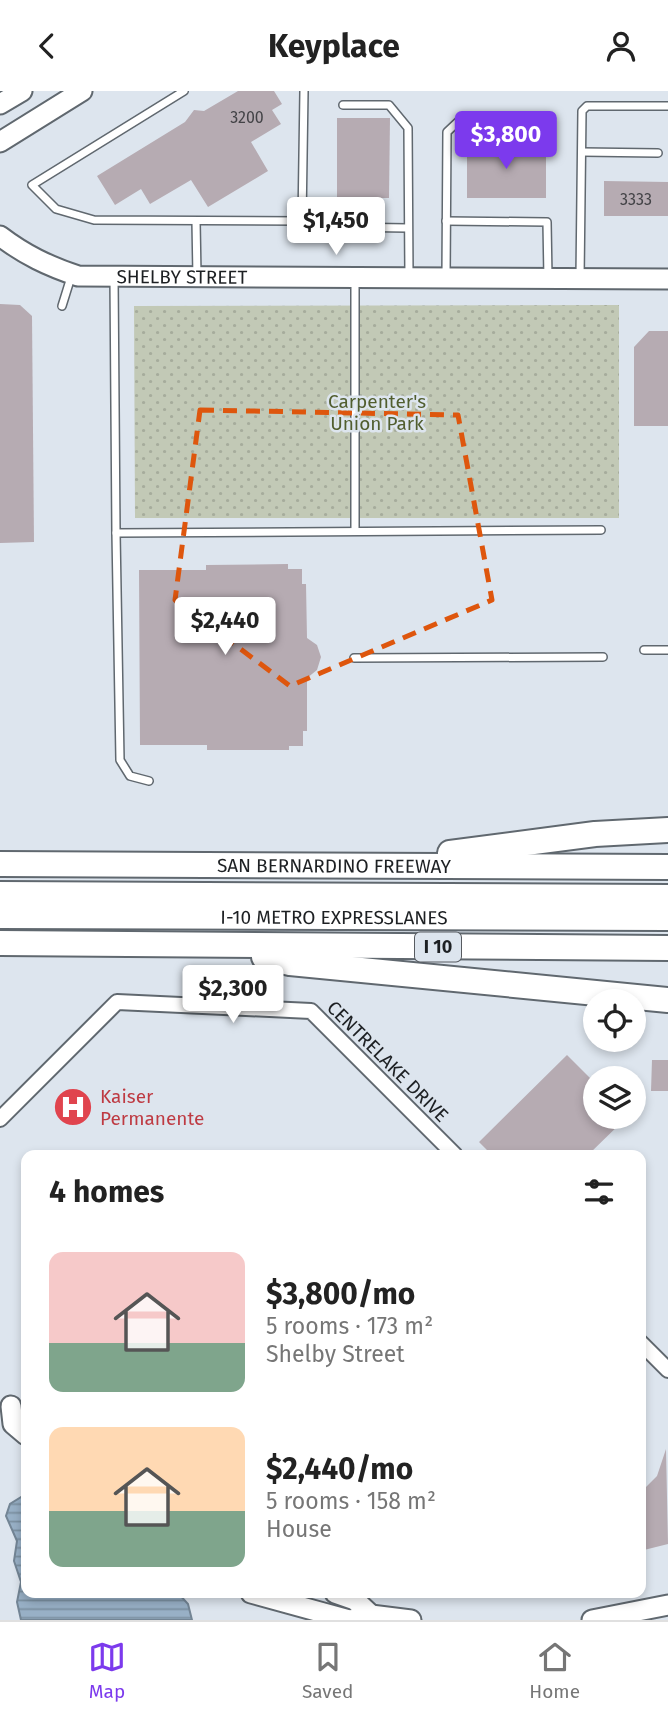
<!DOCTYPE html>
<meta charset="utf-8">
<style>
:root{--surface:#fff;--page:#f6f6f6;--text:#222;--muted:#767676;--line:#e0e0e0;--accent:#7c3aed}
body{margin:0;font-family:"Fira Sans",sans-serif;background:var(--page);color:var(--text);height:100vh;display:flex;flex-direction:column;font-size:26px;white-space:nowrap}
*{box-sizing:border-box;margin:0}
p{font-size:23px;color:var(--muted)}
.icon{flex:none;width:38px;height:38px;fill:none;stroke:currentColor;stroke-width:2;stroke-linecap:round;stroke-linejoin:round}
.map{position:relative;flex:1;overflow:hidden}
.side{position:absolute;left:21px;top:1059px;width:625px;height:448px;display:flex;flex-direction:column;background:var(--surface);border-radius:14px;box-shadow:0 4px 10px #0003}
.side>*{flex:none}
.buttons{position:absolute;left:583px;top:898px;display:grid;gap:14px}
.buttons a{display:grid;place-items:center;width:63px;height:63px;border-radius:50%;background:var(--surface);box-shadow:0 4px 10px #0003;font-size:35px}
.price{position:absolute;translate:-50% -60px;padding:0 16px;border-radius:7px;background:#fff;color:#222;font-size:23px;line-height:46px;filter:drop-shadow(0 2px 4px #0008)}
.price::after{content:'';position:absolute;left:50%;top:42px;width:21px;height:16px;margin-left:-10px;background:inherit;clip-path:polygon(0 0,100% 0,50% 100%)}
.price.active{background:var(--accent);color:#fff}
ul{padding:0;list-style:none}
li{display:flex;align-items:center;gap:21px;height:175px;padding:0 28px}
li span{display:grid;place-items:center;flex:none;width:196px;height:140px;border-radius:14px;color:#555}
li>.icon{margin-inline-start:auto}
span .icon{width:84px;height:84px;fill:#fffc;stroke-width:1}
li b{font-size:30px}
h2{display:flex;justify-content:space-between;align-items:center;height:84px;padding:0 28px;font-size:30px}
header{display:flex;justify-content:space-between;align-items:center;height:91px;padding:0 28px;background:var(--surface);font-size:32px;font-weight:700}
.tabs{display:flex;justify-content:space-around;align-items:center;height:98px;border-top:2px solid var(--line);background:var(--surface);font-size:19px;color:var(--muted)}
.tabs a{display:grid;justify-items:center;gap:4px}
.tabs .active{color:var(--accent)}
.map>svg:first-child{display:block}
.park{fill:url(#park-dots)}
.water{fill:url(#water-rules);stroke:#738595;stroke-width:2}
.building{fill:#b6abb2}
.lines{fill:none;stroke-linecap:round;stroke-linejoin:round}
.lane-casing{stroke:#60686f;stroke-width:10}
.street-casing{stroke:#60686f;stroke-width:18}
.secondary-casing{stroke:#60686f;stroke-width:23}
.highway-casing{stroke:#60686f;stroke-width:28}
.lane{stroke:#fff;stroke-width:7}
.street{stroke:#fff;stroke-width:14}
.secondary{stroke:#fff;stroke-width:19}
.highway{stroke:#fff;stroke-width:24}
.marked{fill:none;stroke:#de560d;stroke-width:5;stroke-dasharray:14 9;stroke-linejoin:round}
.labels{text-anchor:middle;stroke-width:5;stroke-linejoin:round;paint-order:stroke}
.number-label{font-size:16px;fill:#434347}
.shield{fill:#dde5ee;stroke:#575b60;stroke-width:2}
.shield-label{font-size:18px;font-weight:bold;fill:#1d2023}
.street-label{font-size:19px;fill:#1d2023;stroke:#dde5ee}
.park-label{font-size:19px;fill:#515e2f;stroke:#dde5ee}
.health-label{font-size:19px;fill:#be3a42;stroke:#dde5ee;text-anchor:start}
</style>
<header><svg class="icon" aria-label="back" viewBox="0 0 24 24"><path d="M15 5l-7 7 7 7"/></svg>Keyplace<svg class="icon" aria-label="person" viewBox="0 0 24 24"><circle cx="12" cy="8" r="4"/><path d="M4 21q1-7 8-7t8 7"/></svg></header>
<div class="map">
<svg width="668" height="1529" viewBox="0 0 668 1529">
<defs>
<pattern id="park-dots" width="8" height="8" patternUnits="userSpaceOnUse" patternTransform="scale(1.75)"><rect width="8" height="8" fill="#c2c9b6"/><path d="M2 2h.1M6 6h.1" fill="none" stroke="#a6ac9c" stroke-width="1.8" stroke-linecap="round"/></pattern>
<pattern id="water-rules" width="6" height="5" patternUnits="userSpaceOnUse" patternTransform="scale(1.75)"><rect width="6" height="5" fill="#98b0c6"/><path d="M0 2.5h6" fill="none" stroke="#7b8fa0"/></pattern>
</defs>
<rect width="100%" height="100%" fill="#dde5ee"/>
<polygon class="park" points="619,214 619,427 135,427 134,215"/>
<polygon class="water" points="26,1403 26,1502 178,1502 188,1513 192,1529 21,1529 17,1511 21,1491 14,1470 17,1450 6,1425 10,1413"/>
<g class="building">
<polygon points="238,0 274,0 282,13 272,19 281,33 251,51 268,80 208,116 191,89 150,113 141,98 115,114 97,85 185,31 194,19 204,20"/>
<polygon points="337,27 390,27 389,107 337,107"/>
<polygon points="467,53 546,54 546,107 467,107"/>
<polygon points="604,90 668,91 668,125 604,125"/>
<polygon points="0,213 20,214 32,225 34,451 0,452"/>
<polygon points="649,240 668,240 668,335 634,335 634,256"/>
<polygon points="288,473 288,478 302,478 302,493 306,493 307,547 317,554 321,566 317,579 307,587 307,640 303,640 303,655 289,655 289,659 207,659 207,654 140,654 139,479 206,479 206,474"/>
<polygon points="567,964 595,992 595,1026 627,1026 588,1064 492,1064 479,1051"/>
<polygon points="652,969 668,969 668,1000 651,1000"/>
<polygon points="666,1358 668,1453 640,1460 640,1433 644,1422 642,1400 657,1385"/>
</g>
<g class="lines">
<g class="lane-casing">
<g id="lane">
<polyline points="184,0 32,94 56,118 94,129 302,130 304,0"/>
<polyline points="343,14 389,14 408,37 409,186"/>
<polyline points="582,61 658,62"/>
<polyline points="196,130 197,185"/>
<polyline points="446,130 547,131 548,187"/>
<polyline points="338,136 408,137"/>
<polyline points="114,186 116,442 601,439"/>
<polyline points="446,186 447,41 463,26 544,26"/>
<polyline points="355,187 355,440"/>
<polyline points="580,187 582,20 587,15 668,15"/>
<polyline points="62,215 71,186"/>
<polyline points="116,442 120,669 130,685 149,690"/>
<polyline points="644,559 668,559"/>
<polyline points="354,567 603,566"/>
</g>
</g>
<g class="street-casing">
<g id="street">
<polyline points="0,1028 117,911 311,920 455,1064"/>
<polyline points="640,1251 668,1279"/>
</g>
</g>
<g class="secondary-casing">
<g id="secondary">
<polyline points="0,13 22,0"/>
<polyline points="0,51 82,0"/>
<path id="s1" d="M0,145C25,164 48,175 78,185L668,188"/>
<polyline points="11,1315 13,1333 26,1344"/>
<polyline points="251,1502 349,1529"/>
<polyline points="335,1502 355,1509 371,1524"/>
<polyline points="351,1529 371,1524 411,1529"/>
<polyline points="592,1529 668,1514"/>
</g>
</g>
<g class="highway-casing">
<g id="highway">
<polyline points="450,762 595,743 668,739"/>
<path id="s2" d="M0,773L668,776"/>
<polyline points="0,803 668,806"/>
<path id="s3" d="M0,825L668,827"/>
<polyline points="0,852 668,857"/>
<polyline points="264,866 290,872 668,909"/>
</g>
</g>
<use href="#lane" class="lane"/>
<use href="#street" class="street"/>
<use href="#secondary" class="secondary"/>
<use href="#highway" class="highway"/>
</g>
<path class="marked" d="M200,319L458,324L492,509L290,595L175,509Z"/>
<defs>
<g id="hospital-disc" transform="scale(2.0125)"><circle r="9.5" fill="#e0444e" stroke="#dde5ee"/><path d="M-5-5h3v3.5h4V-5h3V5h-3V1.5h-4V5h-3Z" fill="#fff"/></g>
</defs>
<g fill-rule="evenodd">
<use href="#hospital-disc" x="73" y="1016"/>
</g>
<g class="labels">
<g class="number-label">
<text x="247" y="32">3200</text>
<text x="636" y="114">3333</text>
</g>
<rect class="shield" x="415" y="841.5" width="46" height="29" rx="5"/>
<g class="shield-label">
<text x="438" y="862">I 10</text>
</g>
<g class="street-label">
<text dy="7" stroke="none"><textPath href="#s1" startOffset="192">SHELBY STREET</textPath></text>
<text dy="7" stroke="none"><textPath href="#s2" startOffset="334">SAN BERNARDINO FREEWAY</textPath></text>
<text dy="7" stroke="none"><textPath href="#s3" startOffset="334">I-10 METRO EXPRESSLANES</textPath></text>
<text transform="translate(388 970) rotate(45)" y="7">CENTRELAKE DRIVE</text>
</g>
<g class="park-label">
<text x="377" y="317">Carpenter's<tspan x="377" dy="22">Union Park</tspan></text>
</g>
<g class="health-label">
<text x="100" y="1012">Kaiser<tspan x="100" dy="22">Permanente</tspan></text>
</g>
</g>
</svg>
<div class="buttons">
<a><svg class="icon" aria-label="locate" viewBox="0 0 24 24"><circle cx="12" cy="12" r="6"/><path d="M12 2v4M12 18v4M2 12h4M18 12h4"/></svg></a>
<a><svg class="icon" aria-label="layers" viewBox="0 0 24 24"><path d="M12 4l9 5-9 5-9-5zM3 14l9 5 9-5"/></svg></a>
</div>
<b class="price active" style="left:506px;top:80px">$3,800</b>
<b class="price" style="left:336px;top:166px">$1,450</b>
<b class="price" style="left:225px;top:566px">$2,440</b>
<b class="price" style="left:233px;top:934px">$2,300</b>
<section class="side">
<h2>4 homes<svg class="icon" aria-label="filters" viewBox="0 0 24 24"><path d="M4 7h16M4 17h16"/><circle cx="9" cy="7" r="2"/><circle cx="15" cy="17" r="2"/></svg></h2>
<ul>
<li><span style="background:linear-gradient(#f6c9c9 65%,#7fa58c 0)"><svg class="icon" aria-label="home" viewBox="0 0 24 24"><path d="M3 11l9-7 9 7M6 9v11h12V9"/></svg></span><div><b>$3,800/mo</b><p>5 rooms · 173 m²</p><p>Shelby Street</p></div></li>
<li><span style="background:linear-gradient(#ffd9b3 60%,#7fa58c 0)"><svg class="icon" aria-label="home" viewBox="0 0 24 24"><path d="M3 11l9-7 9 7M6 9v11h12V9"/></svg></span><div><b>$2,440/mo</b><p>5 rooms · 158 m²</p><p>House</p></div></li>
</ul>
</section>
</div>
<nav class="tabs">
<a class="active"><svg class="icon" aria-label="map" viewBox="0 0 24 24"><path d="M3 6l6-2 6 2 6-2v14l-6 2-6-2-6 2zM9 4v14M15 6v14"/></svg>Map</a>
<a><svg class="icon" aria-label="saved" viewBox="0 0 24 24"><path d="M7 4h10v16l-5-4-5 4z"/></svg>Saved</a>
<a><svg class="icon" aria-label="home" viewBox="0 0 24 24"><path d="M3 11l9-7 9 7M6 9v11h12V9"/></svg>Home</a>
</nav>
